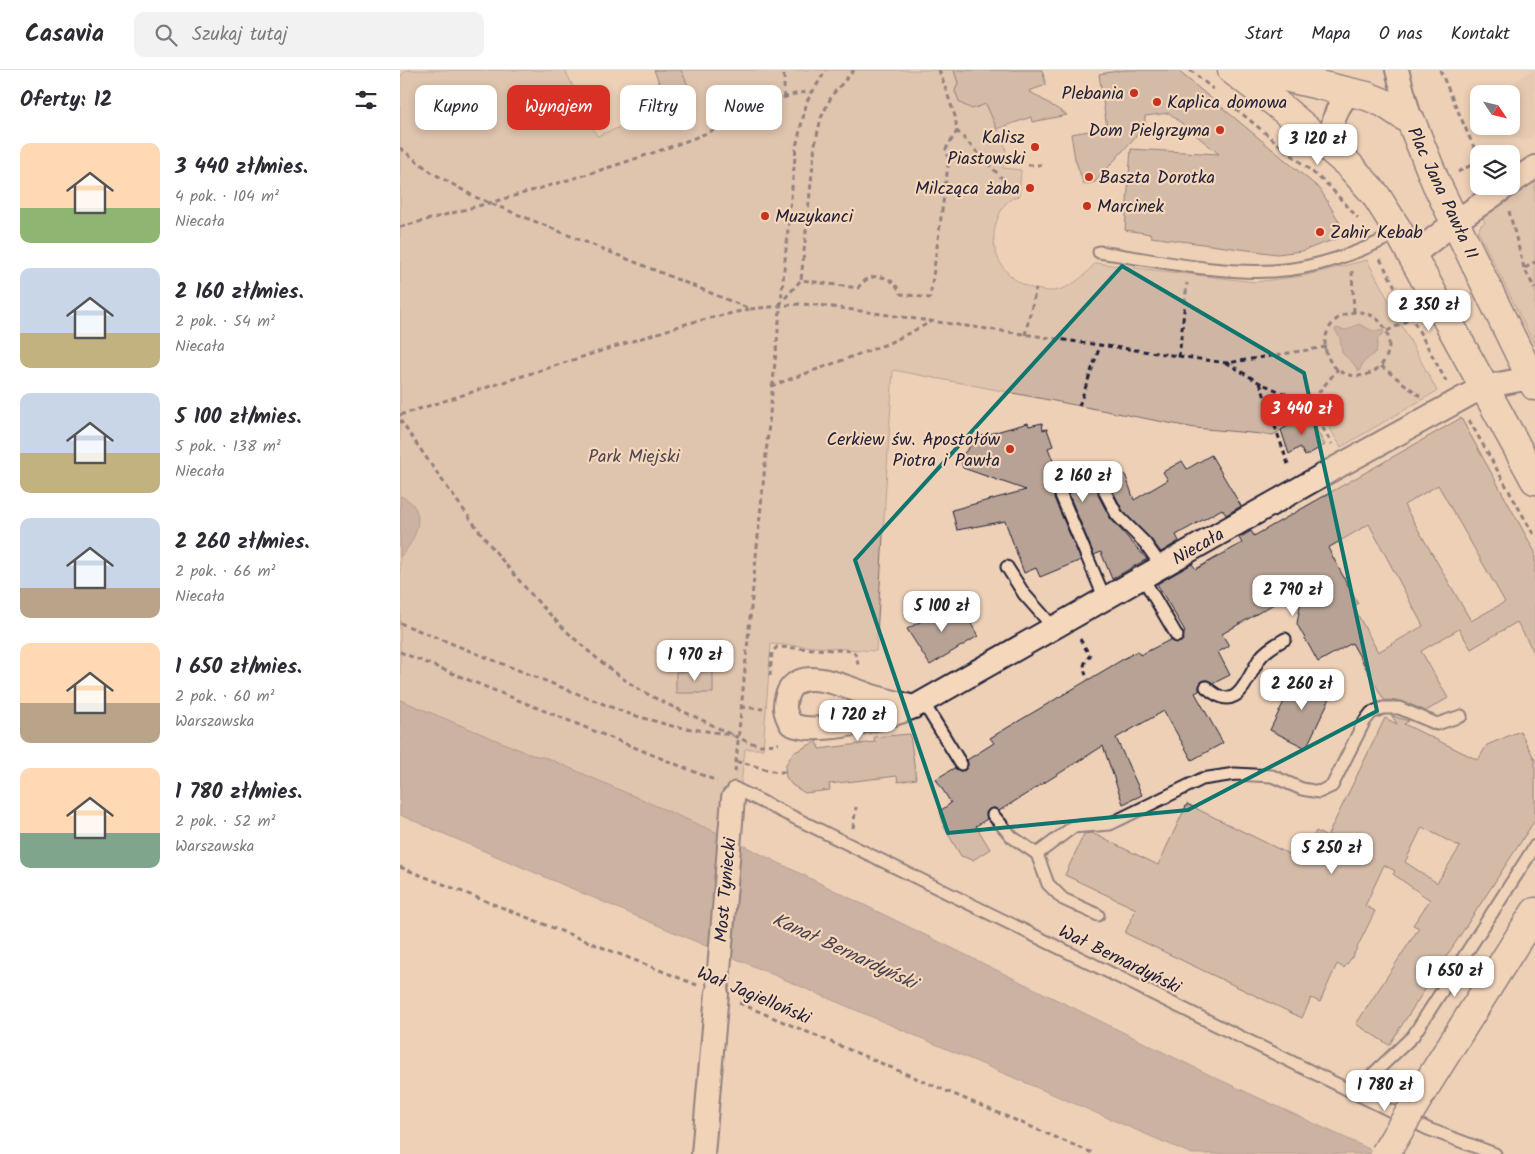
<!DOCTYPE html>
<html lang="pl">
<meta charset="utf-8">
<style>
:root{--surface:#fff;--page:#f2f2f3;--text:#2b2b33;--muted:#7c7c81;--line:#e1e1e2;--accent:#d93025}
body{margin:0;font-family:Kalam,sans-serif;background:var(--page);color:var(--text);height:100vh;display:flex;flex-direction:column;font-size:19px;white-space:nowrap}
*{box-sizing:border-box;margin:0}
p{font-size:16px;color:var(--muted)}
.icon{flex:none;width:28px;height:28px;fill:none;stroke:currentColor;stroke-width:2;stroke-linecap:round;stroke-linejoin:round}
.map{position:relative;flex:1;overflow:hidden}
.details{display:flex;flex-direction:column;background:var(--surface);width:400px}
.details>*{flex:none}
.top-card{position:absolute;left:15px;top:15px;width:475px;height:45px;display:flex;gap:10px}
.needle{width:32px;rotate:125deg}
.controls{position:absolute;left:1070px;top:15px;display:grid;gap:10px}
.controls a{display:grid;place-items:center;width:50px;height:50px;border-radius:10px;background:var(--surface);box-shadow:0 2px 8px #0003;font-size:25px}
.price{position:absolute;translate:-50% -42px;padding:0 11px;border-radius:10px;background:#fff;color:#222;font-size:16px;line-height:32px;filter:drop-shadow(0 1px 2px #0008)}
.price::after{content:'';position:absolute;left:50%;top:30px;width:15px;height:11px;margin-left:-8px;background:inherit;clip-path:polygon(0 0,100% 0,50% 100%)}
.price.active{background:var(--accent);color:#fff}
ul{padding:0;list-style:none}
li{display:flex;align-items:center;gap:15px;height:125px;padding:0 20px}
li span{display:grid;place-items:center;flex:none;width:140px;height:100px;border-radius:10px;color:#555}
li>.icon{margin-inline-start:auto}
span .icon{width:60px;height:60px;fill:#fffc;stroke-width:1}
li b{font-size:21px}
h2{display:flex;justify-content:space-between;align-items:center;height:60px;padding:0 20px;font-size:21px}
.chip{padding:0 18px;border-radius:10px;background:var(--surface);box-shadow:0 2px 8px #0003;font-size:18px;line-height:45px}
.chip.active{background:var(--accent);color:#fff}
header{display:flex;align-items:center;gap:30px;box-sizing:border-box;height:70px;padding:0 25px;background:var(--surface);border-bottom:1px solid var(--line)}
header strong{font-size:24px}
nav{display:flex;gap:28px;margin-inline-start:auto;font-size:18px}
.search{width:350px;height:45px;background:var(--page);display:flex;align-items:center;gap:12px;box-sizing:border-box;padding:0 18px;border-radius:10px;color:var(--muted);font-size:19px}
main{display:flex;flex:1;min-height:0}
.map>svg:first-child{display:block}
.built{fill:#ddc2ac}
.green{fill:#cfb6a4;stroke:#786c70}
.water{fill:#a28f89;stroke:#6f636a}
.building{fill:#b7a295;stroke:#22223b;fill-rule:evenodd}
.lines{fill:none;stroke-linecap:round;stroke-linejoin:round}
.lane-casing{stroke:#22223b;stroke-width:15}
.street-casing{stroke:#22223b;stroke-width:26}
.secondary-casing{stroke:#22223b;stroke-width:31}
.path{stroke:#22223b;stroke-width:3;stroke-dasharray:5 4;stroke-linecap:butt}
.lane{stroke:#f5d7bb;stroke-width:11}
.street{stroke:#f5d7bb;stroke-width:22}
.secondary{stroke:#f5d7bb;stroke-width:28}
.secondary-bridge-casing{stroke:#22223b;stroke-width:31;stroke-linecap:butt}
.secondary-bridge{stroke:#f5d7bb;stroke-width:28}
.marked{fill:none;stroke:#0f766e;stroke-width:4;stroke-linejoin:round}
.poi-dot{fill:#c8321e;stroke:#f5d7bb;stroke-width:2}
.labels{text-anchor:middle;stroke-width:4.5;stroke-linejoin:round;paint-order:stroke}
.poi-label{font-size:18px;fill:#22223b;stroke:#f5d7bb;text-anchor:end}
.street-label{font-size:18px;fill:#22223b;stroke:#f5d7bb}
.park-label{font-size:18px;fill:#4d4755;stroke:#f5d7bb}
.water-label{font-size:19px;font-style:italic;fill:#484352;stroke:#f5d7bb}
</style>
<header>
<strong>Casavia</strong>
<div class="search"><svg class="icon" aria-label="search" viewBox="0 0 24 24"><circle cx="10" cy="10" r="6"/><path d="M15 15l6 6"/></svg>Szukaj tutaj</div>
<nav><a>Start</a><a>Mapa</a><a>O nas</a><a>Kontakt</a></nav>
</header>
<main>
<section class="details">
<h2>Oferty: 12<svg class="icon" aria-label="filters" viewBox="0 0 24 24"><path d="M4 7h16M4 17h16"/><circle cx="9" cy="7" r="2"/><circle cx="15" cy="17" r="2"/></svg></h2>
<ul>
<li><span style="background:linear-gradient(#ffd9b3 65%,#8fb573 0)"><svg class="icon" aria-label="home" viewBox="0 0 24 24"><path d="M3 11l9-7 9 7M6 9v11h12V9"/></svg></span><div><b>3 440 zł/mies.</b><p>4 pok. · 104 m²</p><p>Niecała</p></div></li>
<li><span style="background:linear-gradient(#c9d6e8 65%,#c2b280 0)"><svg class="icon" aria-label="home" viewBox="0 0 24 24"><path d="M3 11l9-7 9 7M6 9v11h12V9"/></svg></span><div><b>2 160 zł/mies.</b><p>2 pok. · 54 m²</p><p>Niecała</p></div></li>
<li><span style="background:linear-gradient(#c9d6e8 60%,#c2b280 0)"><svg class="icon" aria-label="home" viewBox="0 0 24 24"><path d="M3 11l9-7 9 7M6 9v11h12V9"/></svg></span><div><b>5 100 zł/mies.</b><p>5 pok. · 138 m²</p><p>Niecała</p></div></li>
<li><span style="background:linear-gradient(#c9d6e8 70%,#b9a48a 0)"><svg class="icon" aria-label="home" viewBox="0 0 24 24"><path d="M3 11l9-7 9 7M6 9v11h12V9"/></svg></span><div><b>2 260 zł/mies.</b><p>2 pok. · 66 m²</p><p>Niecała</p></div></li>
<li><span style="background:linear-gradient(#ffd9b3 60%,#b9a48a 0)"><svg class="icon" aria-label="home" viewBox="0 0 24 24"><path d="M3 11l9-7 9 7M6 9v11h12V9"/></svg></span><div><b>1 650 zł/mies.</b><p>2 pok. · 60 m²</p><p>Warszawska</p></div></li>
<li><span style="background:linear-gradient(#ffd9b3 65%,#7fa58c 0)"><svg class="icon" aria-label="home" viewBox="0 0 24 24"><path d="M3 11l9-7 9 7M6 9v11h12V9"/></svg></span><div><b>1 780 zł/mies.</b><p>2 pok. · 52 m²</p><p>Warszawska</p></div></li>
</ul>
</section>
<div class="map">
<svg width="1135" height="1084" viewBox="0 0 1135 1084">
<rect width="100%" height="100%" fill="#edd0b6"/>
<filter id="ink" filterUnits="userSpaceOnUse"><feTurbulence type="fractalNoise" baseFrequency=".02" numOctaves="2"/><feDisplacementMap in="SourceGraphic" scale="10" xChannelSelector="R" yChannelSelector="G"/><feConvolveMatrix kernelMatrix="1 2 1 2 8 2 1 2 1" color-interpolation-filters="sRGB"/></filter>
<g filter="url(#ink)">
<polygon class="built" points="1132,0 1135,0 1135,64 1125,71 1112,66 1107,56 1111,56 1111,24 1096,24"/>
<g class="green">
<path d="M6,0H165L197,66L294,29L281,0H554L558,13L555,22L560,33L585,34L600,54L597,59L600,62L606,80L603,98L621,100L619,126C609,128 604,134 600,143C581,182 609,220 650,221C668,221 685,206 695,193L855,212L903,206L967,190L1037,321L941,377L918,338L873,365L795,358L493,300L476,581L371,574L363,679H345L339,731L322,765L147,688L132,685L0,630V7Z"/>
<polygon points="1133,112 1135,113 1135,276 1078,161 1081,155 1085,152 1082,147"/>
</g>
<g class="water">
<polygon points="959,254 973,261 983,260 984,262 978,269 976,282 963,293 959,302 953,293 942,283 940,268 935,260 936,258 946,260"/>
<path d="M0,426C30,437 17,470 0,487Z"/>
<polygon points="0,630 132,685 147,688 322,765 816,1008 980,1084 792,1084 0,745"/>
</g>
<g class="building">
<polygon points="254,0 281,0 294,29 270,39"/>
<polygon points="554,0 642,0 646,15 629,21 667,45 632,52 631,47 597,59 586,34 572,39 560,33 555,21 558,13"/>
<polygon points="723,0 777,0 920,119 947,165 902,181 877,184 751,167 751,164 725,160 731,79 819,84 769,43 745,46 745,56 695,112 684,115 675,89 671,64 707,58 699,4"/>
<polygon points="908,344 925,375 905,386 900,377 889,384 881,360"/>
<path d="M1061,348L1135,482V584L1117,552L1071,579L1059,559L1021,581L1048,628L1026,641L1002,631L984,630L952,573L918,592L897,554L903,517L822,564L829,576L818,582L830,605L814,613L807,610H803L799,616V621L795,623L823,673L792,690L764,641L716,668L742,725L723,734L703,676L599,741L595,738L589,739L586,743L587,749L576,756L590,779L573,790L561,786L544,757L540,741L551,733L536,709L554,698L561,701L565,700L568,694L567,690L594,673L590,668L737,581L740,585L770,570L777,573L781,572L785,561L757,514L792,494L796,499L842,473L839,468L851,461L854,466ZM1038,415L1105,532L1071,551L1004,435ZM969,454L1023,556L978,582L953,536L958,534L928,478Z"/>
<polygon points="628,353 629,356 642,353 643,360 647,359 653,376 648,378 663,417 725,404 734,430 768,410 763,402 782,391 787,399 811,385 841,436 826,445 822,439 776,465 779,471 761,482 750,468 723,441 711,418 706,415 701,416 698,425 710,448 747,489 712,509 701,482 694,485 668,422 665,419 659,418 655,421 654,428 681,490 640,507 636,498 624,503 605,451 557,460 552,440 626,420 563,398 560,388 578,367"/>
<polygon points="543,532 550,545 562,538 578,566 530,595 507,559 525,549 522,544"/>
<polygon points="313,601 313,623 276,623 276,602"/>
<polygon points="897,605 933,622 906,678 870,660"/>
<path d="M992,646L1009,651L1004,654L1078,690L1087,675L1120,661L1135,690V750L989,975L956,954L1019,858L1013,855L1030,830L993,804L995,801L984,795L965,836L975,841L953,886L944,898L937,894L920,932L911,928L902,948L725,863L736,839L665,805L684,764L692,763L758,795L787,734L901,790L916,761L927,767L985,648L997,654ZM1022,757L1060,777L1037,813L1005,792Z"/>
<polygon points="510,664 516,709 498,712 497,706 429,714 430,720 405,723 392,715 386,707 385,696 393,683 417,671 419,679 475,672 474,667"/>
</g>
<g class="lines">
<g class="lane-casing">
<g id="lane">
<path d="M699,182C755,190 815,204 873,201C915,199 962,182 999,162"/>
<polyline points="705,422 717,445 745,473 762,497"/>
<polyline points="661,425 705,529"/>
<polyline points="607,497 624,524 654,558"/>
<polyline points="743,508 777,566"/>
<path d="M806,617C838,646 845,611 860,588C866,580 876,574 885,569"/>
<polyline points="523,632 561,694"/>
<polyline points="334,718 1028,1059 1095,1084"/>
<polyline points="593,745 612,767 637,784 648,814 663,829 698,845"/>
<polyline points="637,784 673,757 710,754 802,709 835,704 872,706 902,719 919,722 932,716 964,652 971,643 983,638 999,638 1037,654 1061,646"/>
<polyline points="953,1023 1013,966 1135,776"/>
</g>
</g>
<g class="street-casing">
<g id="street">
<polyline points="997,0 1011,51"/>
<path d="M931,79C931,54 934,39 951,21"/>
<polyline points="1111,113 1135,97"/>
<polyline points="1012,186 1055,152 1107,116"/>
<path d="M514,637C499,633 484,630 469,625C448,618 398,593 387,625C383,636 385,644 391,654C416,667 488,647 514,637L928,402L1083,317L1135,307"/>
<polyline points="318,912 333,728"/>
<polyline points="303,1084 317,923"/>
</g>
</g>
<g class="secondary-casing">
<g id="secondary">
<polyline points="832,0 877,34 948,94 975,124 999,162 1135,410"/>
<polyline points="853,0 967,26 984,33 1011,51 1036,113 1135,316"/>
<polyline points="1022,1022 1135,842"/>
</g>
</g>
<g class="path">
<path d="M454,0L432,25L421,48L415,74L401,210L458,218C470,200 493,204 501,224L530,228L549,89L546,79L557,61"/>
<polyline points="539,0 555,46 557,61 619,126"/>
<polyline points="790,0 813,19"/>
<polyline points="1040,0 1079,89"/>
<polyline points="384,28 384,0"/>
<polyline points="829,33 928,115 958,148"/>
<polyline points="0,78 31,102 75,127 350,239 399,234 418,235 827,293"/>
<polyline points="628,95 642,95"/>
<polyline points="1058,102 1079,91"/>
<polyline points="1109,141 1124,198 1135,219"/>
<path d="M0,157C94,132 189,106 281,73C303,65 324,56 344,46C366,36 388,22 412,22"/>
<polyline points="980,189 1046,311"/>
<polyline points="1125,198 1135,192"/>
<polyline points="952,201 954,242"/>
<polyline points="379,235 401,210"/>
<circle cx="957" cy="274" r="32"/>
<polyline points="987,261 1013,248"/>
<polyline points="625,265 636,219"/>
<polyline points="926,277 827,293 860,313 909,334 938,299"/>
<polyline points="779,287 787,213"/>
<polyline points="981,296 1020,326"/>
<polyline points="860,313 889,397"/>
<polyline points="371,316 487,274 531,252"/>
<polyline points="909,334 932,374"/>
<polyline points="679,336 700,276"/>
<polyline points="0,345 289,253 350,239"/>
<path d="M0,350C63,440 131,542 221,607C246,626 276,638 304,651C319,658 345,673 360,675C366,675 373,674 379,674"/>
<polyline points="1069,350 1135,467"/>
<polyline points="0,553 226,643 272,656 333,665"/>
<path d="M680,569L690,586C682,593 683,600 688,609"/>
<polyline points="0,582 317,711"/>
<polyline points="370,606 372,582 377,577 453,581 457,587 458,596"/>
<polyline points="341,637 363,639"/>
<path d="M336,692C353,693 368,703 385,702"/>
<polyline points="335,702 396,77 407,31 426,0"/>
<polyline points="453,758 456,737"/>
<polyline points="0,797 297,915"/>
<polyline points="339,933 695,1084"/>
<polyline points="989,1020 996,1008"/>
</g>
<use href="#lane" class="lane"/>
<use href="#street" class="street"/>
<use href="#secondary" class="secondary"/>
<g class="secondary-bridge-casing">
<polyline id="secondary-bridge" points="985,1084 1022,1022"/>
</g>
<use href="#secondary-bridge" class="secondary-bridge"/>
</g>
</g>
<path d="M0 0H1135V1084H0ZM722,196L904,303L977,641L788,740L548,763L455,490Z" fill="#edd0b6" fill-opacity=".55" fill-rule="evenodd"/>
<path class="marked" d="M722,196L904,303L977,641L788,740L548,763L455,490Z"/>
<g class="poi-dot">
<circle cx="734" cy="23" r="5"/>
<circle cx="757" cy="32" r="5"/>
<circle cx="820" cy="60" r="5"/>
<circle cx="635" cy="77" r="5"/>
<circle cx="689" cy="107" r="5"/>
<circle cx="630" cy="118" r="5"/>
<circle cx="687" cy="136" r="5"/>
<circle cx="365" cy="146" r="5"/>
<circle cx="920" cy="162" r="5"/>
<circle cx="610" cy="379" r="5"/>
</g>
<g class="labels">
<g class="poi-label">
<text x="724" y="29">Plebania</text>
<text x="767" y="38" text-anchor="start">Kaplica domowa</text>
<text x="810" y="66">Dom Pielgrzyma</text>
<text x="625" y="73">Kalisz<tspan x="625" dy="21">Piastowski</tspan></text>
<text x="699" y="113" text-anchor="start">Baszta Dorotka</text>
<text x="620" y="124">Milcząca żaba</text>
<text x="697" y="142" text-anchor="start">Marcinek</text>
<text x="375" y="152" text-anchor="start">Muzykanci</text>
<text x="930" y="168" text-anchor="start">Zahir Kebab</text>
<text x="600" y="375">Cerkiew św. Apostołów<tspan x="600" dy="21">Piotra i Pawła</tspan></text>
</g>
<g class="street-label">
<text transform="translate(1043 123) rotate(65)" y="6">Plac Jana Pawła II</text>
<text transform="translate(798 476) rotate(-30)" y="6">Niecała</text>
<text transform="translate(325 820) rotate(-85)" y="6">Most Tyniecki</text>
<text transform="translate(720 889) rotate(26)" y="6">Wał Bernardyński</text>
<text transform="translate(354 925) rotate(23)" y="6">Wał Jagielloński</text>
</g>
<g class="park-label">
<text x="234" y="392">Park Miejski</text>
</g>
<g class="water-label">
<text transform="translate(445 880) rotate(25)" y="7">Kanał Bernardyński</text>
</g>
</g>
</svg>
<div class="controls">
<a><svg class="needle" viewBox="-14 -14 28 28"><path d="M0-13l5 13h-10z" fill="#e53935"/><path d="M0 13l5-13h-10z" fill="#7c7c81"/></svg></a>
<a><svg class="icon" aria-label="layers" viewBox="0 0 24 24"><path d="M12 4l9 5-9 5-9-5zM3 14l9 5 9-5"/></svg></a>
</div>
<b class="price" style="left:918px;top:96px">3 120 zł</b>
<b class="price" style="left:1029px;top:262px">2 350 zł</b>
<b class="price active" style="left:902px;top:366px">3 440 zł</b>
<b class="price" style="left:683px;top:433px">2 160 zł</b>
<b class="price" style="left:893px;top:547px">2 790 zł</b>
<b class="price" style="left:542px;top:563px">5 100 zł</b>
<b class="price" style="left:295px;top:612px">1 970 zł</b>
<b class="price" style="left:902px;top:641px">2 260 zł</b>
<b class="price" style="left:458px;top:672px">1 720 zł</b>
<b class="price" style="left:932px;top:805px">5 250 zł</b>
<b class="price" style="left:1055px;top:928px">1 650 zł</b>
<b class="price" style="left:985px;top:1042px">1 780 zł</b>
<div class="top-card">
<a class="chip">Kupno</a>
<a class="chip active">Wynajem</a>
<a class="chip">Filtry</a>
<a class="chip">Nowe</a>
</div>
</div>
</main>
